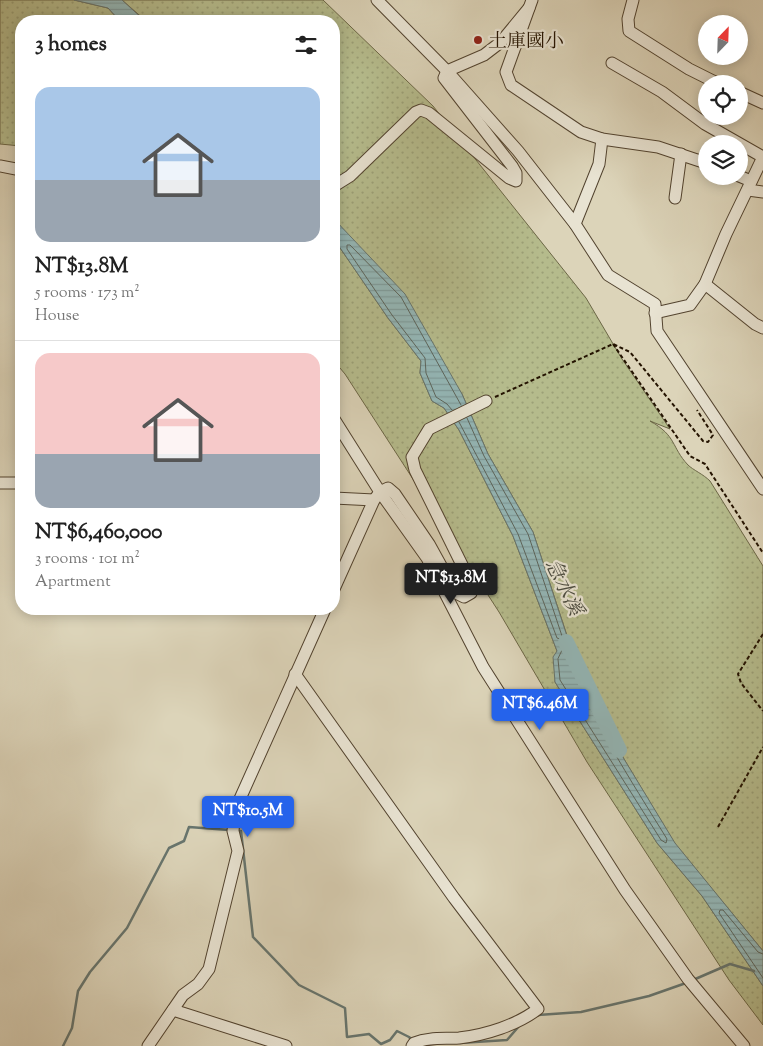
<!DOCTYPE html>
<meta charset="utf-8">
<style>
:root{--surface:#fff;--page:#f6f6f6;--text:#222;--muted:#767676;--line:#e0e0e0;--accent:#2563eb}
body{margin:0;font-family:"Sorts Mill Goudy","Noto Serif TC",serif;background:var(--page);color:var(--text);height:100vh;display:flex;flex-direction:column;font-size:19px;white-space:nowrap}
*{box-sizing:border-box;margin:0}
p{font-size:16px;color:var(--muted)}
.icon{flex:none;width:28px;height:28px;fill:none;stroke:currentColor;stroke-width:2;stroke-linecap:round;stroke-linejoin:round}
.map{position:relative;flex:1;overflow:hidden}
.side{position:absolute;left:15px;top:15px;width:325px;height:600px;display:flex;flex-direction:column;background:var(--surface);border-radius:20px;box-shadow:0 2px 12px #0003}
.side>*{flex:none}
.needle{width:32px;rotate:23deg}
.fabs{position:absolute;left:698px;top:15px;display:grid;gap:10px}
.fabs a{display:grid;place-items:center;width:50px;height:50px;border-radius:50%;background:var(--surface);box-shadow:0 2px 12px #0003;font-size:25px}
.price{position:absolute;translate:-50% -42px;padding:0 11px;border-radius:5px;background:var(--accent);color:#fff;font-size:16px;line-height:32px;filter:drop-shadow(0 1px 2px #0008)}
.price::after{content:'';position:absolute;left:50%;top:30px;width:15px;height:11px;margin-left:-8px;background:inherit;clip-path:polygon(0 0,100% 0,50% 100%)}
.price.current{background:#222;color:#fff}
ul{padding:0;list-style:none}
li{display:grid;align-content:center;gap:10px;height:265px;padding:0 20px}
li+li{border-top:1px solid var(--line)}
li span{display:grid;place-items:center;height:155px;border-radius:15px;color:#555}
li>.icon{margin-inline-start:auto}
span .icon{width:90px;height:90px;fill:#fffc;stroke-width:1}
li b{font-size:21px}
h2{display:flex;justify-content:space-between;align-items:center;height:60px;padding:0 20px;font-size:21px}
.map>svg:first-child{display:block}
.green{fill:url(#green-dots);stroke:#6c6746}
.water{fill:url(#water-rules);stroke:#67756e}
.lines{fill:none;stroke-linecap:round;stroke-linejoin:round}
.shore{stroke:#5c655c;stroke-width:1}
.stream{stroke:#67756e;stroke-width:2.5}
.river{stroke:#94b7b7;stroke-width:16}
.minor-casing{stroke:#52432f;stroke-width:13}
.path{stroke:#241301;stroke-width:2;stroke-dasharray:4 2.5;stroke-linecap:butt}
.minor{stroke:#e8e3d2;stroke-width:11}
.poi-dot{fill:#8f2418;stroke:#e8e3d2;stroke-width:2}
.labels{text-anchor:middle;stroke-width:4.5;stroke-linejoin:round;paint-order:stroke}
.poi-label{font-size:19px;fill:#241301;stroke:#e8e3d2;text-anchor:start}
.water-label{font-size:20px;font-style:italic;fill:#4b4c41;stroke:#e8e3d2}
</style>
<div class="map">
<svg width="763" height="1046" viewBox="0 0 763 1046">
<defs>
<pattern id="green-dots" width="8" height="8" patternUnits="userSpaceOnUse" patternTransform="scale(1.25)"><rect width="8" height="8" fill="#b5bb8c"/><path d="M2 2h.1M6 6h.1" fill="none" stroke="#9ca077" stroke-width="1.8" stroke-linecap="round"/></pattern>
<pattern id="water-rules" width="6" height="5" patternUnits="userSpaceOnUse" patternTransform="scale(1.25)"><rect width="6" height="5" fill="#94b7b7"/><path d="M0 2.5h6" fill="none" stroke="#7f9c9c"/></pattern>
</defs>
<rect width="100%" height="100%" fill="#dcd4b9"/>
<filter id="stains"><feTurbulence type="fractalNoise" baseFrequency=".004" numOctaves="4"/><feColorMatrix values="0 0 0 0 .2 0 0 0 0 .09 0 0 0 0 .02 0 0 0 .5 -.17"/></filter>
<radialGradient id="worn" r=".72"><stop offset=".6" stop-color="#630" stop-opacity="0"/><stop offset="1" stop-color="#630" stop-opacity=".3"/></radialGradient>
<g class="green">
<polygon points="0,0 74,0 108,8 120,21 21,21 21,146 0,144"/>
<path d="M122,0H323L433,106L586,298L622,359L670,429L650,421C677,436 671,447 688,465C693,470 703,474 710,481L763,566V951L675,844L624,759L580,675L533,532L488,454L462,394L360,249L334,219V21H146Z"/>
<polygon points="334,239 388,318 421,361 420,373 432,401 444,408 459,430 513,536 557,651 555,682 657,843 702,896 763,986 763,1025 729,980 587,762 499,612 345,374 334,361"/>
</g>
<g class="water">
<polygon points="74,0 122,0 145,21 120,21 108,8"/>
<polygon points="334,219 405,294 462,394 488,454 533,532 580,676 624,759 675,843 763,951 763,986 702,896 657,843 555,682 553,657 557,651 513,536 459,430 444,408 432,401 420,373 421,361 388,318 334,239"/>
</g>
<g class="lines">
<g class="shore">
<polyline points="452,410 447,404 436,397 426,373 425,358 392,315 347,249 347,245 350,245 401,297 461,405"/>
<polyline points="459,422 518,534 557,638 560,639 562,636 528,534 484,456 467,418"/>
<path d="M563,649L566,650C589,717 630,779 667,839L666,843L661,840L560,680L558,659Z"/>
<polyline points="763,954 758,952 723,910 720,910 719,913 763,978"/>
</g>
<g class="stream">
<polyline points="237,831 241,831 253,937 299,985 345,1008 347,1037 369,1034 381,1044 390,1040 397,1031 409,1037 413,1041"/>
<polyline points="693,980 730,964 754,971"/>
<polyline points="538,1015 581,1012 649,996 686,983"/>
<polyline points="460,1043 507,1040 520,1025"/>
<polyline points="63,1046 72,1028 78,991 90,972 127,928 169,848 184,841 189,827 229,830"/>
</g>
<polyline class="river" points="566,642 619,750"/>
<g class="minor-casing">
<g id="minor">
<polyline points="377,0 447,71 518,151 575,224 608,275 655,304 657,331 763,489"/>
<polyline points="532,0 506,72 511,85 581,132 602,139 658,147 706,163"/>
<polyline points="633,0 628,19 629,31 689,69 719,84"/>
<polyline points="612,63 662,92 705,124 763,157 726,234 705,284 690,305 655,313"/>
<polyline points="739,92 763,103"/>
<polyline points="0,166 21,170"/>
<polyline points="739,176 751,181"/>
<polyline points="334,186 350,176 416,112 421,110 429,113 509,178 516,181 516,173 512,166 444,78 447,71 484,55 501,42 529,8"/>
<polyline points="748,190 763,192"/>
<polyline points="675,198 681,154"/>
<polyline points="575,224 599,164 602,139"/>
<polyline points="705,284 755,324 763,328"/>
<polyline points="334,419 380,492 427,558 483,667 625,890 688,979 744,1046"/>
<polyline points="0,483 21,483"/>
<polyline points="334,498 374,500"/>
<polyline points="334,589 374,500 380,492 388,488 395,494 429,544 456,593 464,597 471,593 470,581 415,470 412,457 429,429 486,401"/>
<path d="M295,674L454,898L538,1009C517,1025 486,1035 459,1038C443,1039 429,1037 414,1043L412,1046"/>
<polyline points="173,1010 286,1046"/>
<polyline points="148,1046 183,995 198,984 209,969 238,851 233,831 235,810 325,609"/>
</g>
</g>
<g class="path">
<polyline points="613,344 690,456 705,464 763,553"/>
<polyline points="495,397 613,344 630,352 703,441 708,442 713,435 697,410"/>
<polyline points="763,634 738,674 741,683 763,711"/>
<polyline points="718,827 763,747"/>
</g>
<use href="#minor" class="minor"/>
</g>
<circle class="poi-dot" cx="478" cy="40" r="5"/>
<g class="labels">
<g class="poi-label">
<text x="488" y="47">土庫國小</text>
</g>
<g class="water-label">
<text transform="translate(565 587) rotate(64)" y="7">急水溪</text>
</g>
</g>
<rect width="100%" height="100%" filter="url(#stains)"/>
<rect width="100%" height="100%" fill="url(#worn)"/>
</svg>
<div class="fabs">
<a><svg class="needle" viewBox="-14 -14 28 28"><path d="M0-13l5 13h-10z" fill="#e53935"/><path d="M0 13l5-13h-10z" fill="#767676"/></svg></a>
<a><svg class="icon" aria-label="locate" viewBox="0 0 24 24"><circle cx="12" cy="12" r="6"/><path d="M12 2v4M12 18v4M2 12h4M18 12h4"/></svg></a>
<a><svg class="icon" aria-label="layers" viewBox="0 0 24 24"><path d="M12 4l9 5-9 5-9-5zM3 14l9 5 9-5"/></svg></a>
</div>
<b class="price current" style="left:451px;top:605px">NT$13.8M</b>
<b class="price" style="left:540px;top:731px">NT$6.46M</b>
<b class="price" style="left:248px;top:838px">NT$10.5M</b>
<section class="side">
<h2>3 homes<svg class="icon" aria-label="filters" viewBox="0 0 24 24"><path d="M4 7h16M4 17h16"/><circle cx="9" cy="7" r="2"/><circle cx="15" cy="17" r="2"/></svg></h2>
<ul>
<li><span style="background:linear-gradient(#a9c7e8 60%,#9aa5b1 0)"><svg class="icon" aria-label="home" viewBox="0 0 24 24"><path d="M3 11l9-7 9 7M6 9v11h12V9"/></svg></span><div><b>NT$13.8M</b><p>5 rooms · 173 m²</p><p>House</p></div></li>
<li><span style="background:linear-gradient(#f6c9c9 65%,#9aa5b1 0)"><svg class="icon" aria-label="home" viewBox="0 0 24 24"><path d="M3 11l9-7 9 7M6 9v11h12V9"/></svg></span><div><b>NT$6,460,000</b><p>3 rooms · 101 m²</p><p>Apartment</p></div></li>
</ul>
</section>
</div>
